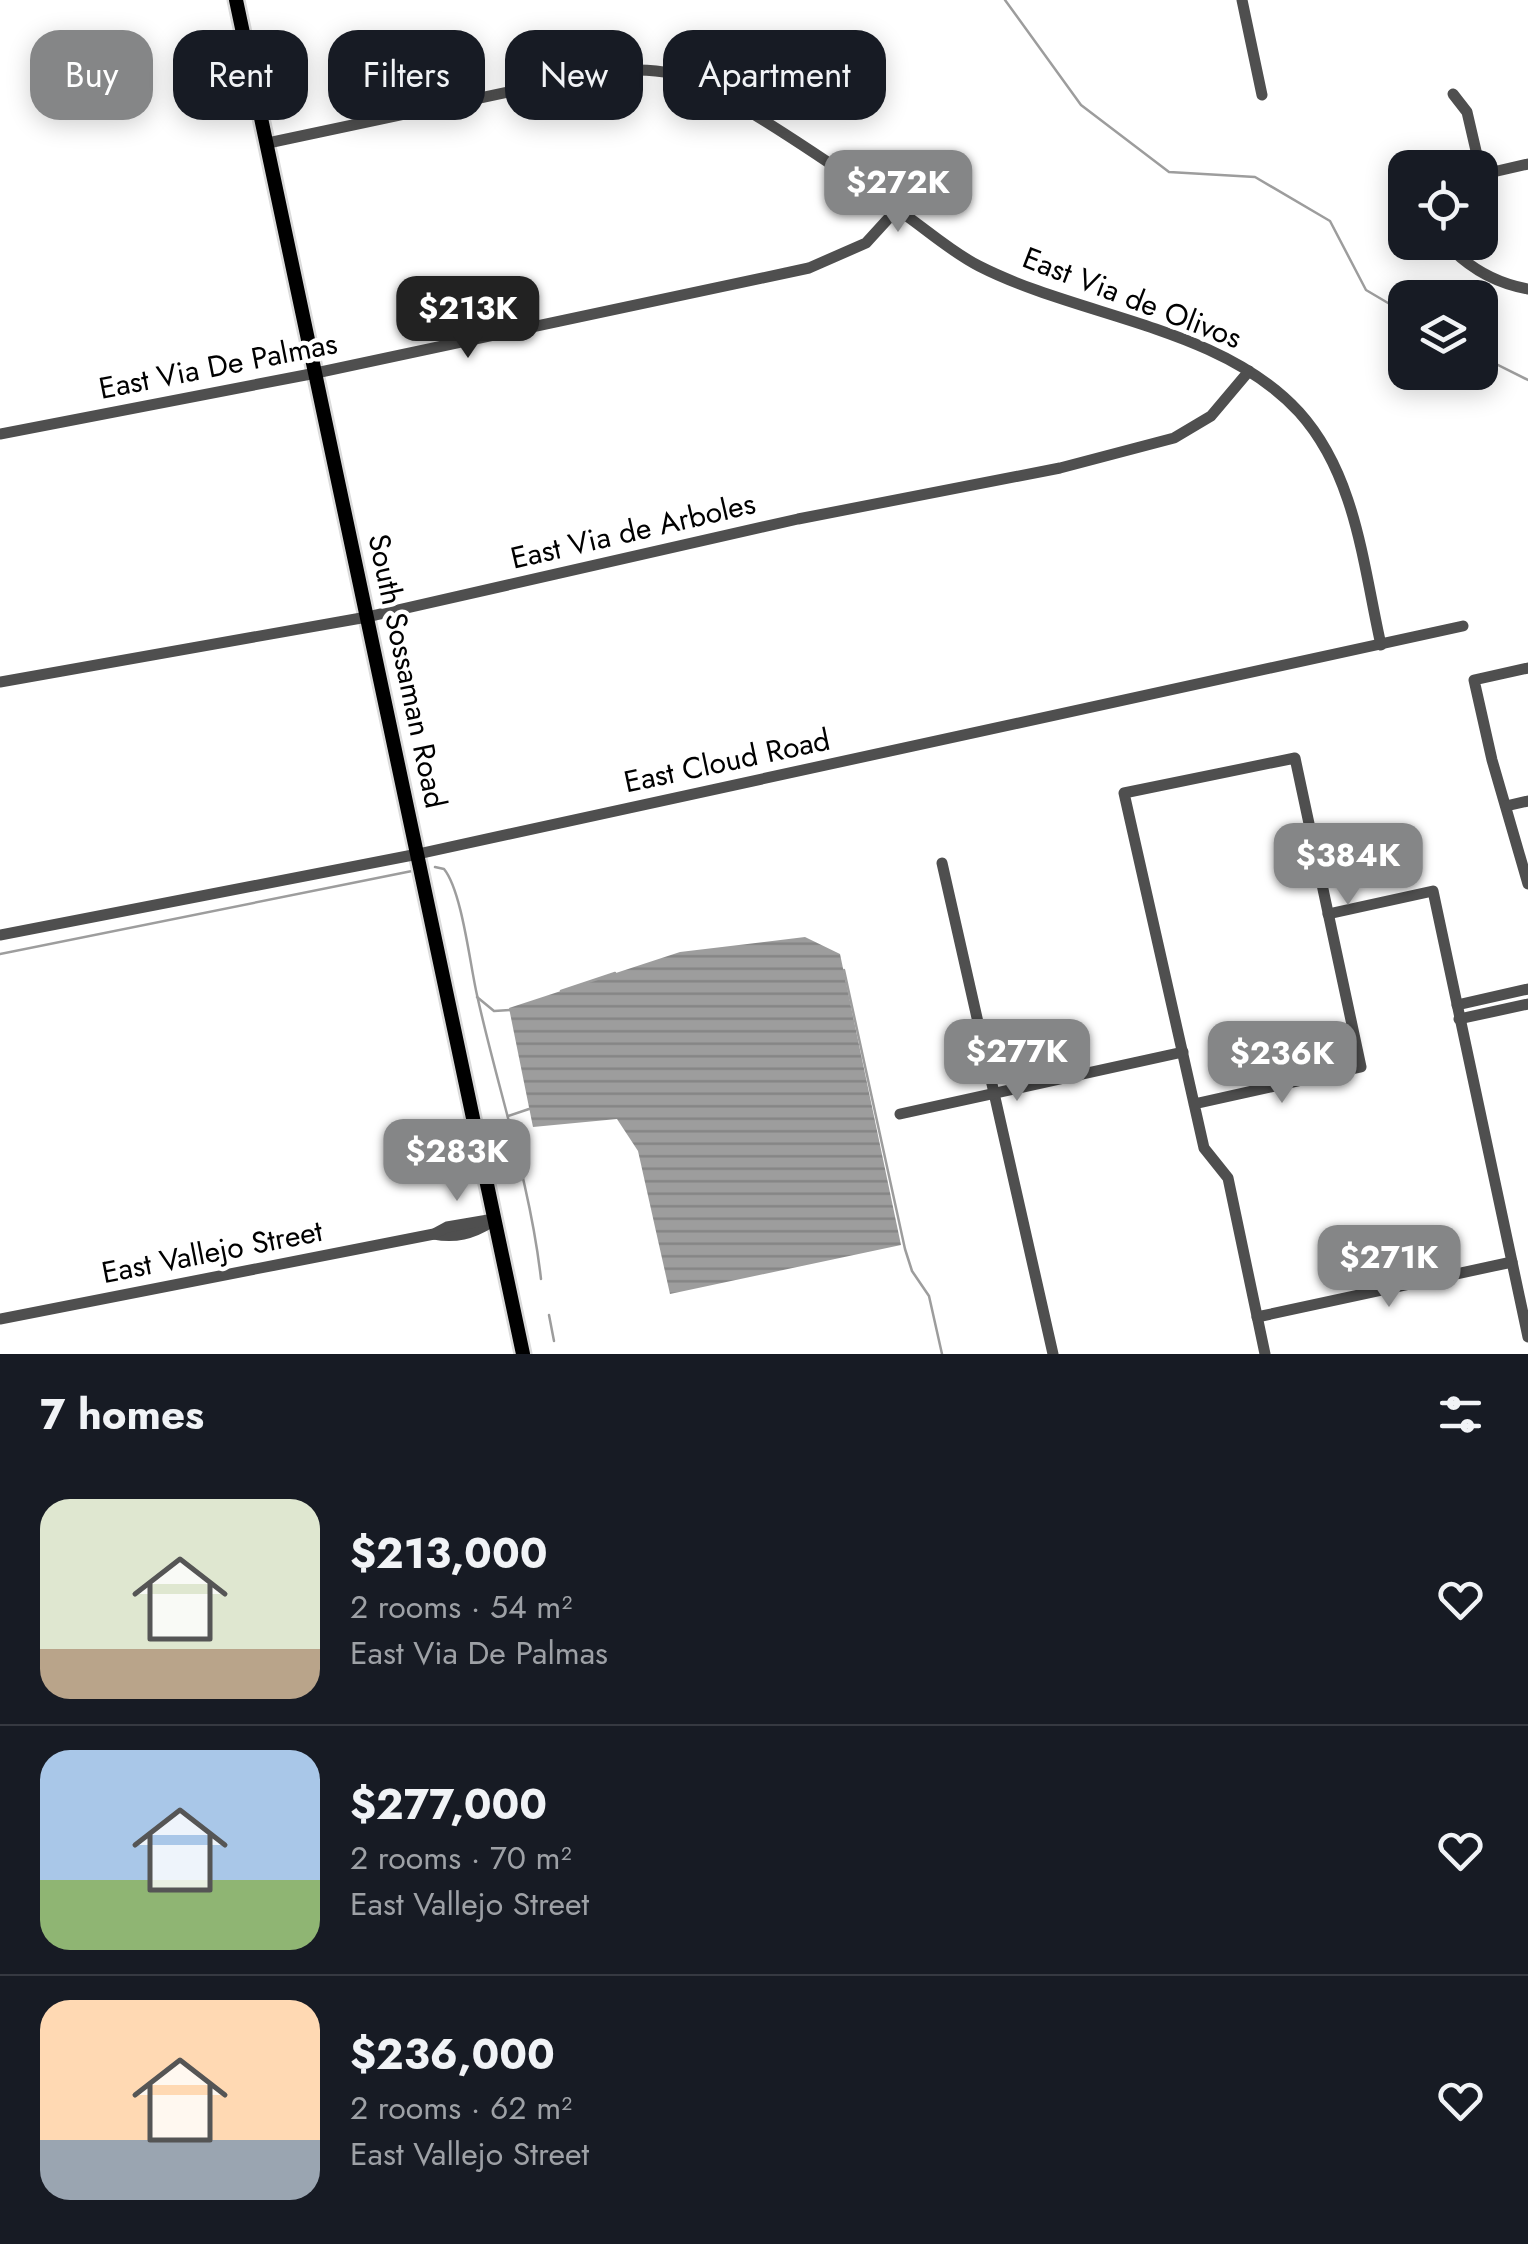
<!DOCTYPE html>
<meta charset="utf-8">
<style>
:root{--surface:#171b24;--page:#20242c;--text:#f1f3f6;--muted:#9ea1a6;--line:#363941;--accent:#858687}
body{margin:0;font-family:Jost,sans-serif;background:var(--page);color:var(--text);height:100vh;display:flex;flex-direction:column;font-size:38px;white-space:nowrap}
*{box-sizing:border-box;margin:0}
p{font-size:32px;color:var(--muted)}
.icon{flex:none;width:55px;height:55px;fill:none;stroke:currentColor;stroke-width:2;stroke-linecap:round;stroke-linejoin:round}
.map{position:relative;height:1354px;overflow:hidden}
.panel{display:flex;flex-direction:column;background:var(--surface);flex:1}
.panel>*{flex:none}
.top-card{position:absolute;left:30px;top:30px;width:1000px;height:90px;display:flex;gap:20px}
.buttons{position:absolute;left:1388px;top:150px;display:grid;gap:20px}
.buttons a{display:grid;place-items:center;width:110px;height:110px;border-radius:20px;background:var(--surface);box-shadow:0 5px 25px #0003;font-size:50px}
.price{position:absolute;translate:-50% -85px;padding:0 22px;border-radius:20px;background:var(--accent);color:#fff;font-size:32px;line-height:65px;filter:drop-shadow(0 2px 5px #0008)}
.price::after{content:'';position:absolute;left:50%;top:60px;width:30px;height:22px;margin-left:-15px;background:inherit;clip-path:polygon(0 0,100% 0,50% 100%)}
.price.active{background:#222;color:#fff}
ul{padding:0;list-style:none}
li{display:flex;align-items:center;gap:30px;height:250px;padding:0 40px}
li+li{border-top:2px solid var(--line)}
li span{display:grid;place-items:center;flex:none;width:280px;height:200px;border-radius:30px;color:#555}
li>.icon{margin-inline-start:auto}
span .icon{width:120px;height:120px;fill:#fffc;stroke-width:1}
li b{font-size:42px}
h2{display:flex;justify-content:space-between;align-items:center;height:120px;padding:0 40px;font-size:42px}
.tag{padding:0 35px;border-radius:30px;background:var(--surface);box-shadow:0 5px 25px #0003;font-size:35px;line-height:90px}
.tag.active{background:var(--accent);color:#fff}
.map>svg:first-child{display:block}
.water{fill:url(#water-rules)}
.lines{fill:none;stroke-linecap:round;stroke-linejoin:round}
.stream{stroke:#9d9d9d;stroke-width:2.5}
.major-casing{stroke:#dbdbdb;stroke-width:19}
.minor{stroke:#4f4f4f;stroke-width:11}
.major{stroke:#000;stroke-width:14}
.labels{text-anchor:middle;stroke-width:9;stroke-linejoin:round;paint-order:stroke}
.street-label{font-size:30px;fill:#000;stroke:#fff}
</style>
<div class="map">
<svg width="1528" height="1354" viewBox="0 0 1528 1354">
<defs>
<pattern id="water-rules" width="6" height="5" patternUnits="userSpaceOnUse" patternTransform="scale(2.5)"><rect width="6" height="5" fill="#9d9d9d"/><path d="M0 2.5h6" fill="none" stroke="#858585"/></pattern>
</defs>
<rect width="100%" height="100%" fill="#fff"/>
<polygon class="water" points="805,937 840,954 901,1245 670,1294 638,1151 617,1119 533,1127 509,1008 680,952"/>
<g class="lines">
<g class="stream">
<polyline points="1005,0 1081,105 1169,172 1255,177 1330,221 1366,290 1405,313"/>
<polyline points="1480,356 1528,380"/>
<path d="M435,867L444,869C462,891 470,965 477,995C498,1090 530,1182 541,1279"/>
<polyline points="0,954 412,871"/>
<polyline points="844,970 905,1249 912,1271 929,1296 942,1354"/>
<polyline points="561,991 615,973"/>
<polyline points="477,997 494,1011 511,1010"/>
<polyline points="508,1116 529,1109"/>
<polyline points="549,1315 554,1341"/>
</g>
<g class="major-casing">
<polyline id="major" points="236,0 523,1354"/>
</g>
<g class="minor">
<polyline points="1242,0 1262,95"/>
<polyline points="1453,94 1467,112 1480,168"/>
<path d="M268,143L612,70C638,69 669,70 695,79C710,84 726,98 740,106C796,139 850,177 904,214C928,231 953,253 979,266C1081,318 1220,326 1299,412C1356,475 1363,565 1381,645"/>
<polyline points="1480,175 1528,164"/>
<polyline points="1401,202 1405,199"/>
<path d="M1445,242C1468,268 1495,283 1528,289"/>
<polyline points="0,434 316,373 809,268 866,243 897,209"/>
<polyline points="1528,668 1474,680 1492,760 1528,884"/>
<polyline points="0,682 367,617 798,519 1060,468 1174,438 1211,416 1249,371"/>
<polyline points="1506,806 1528,801"/>
<polyline points="942,863 1053,1354"/>
<polyline points="1328,914 1433,891 1528,1337"/>
<polyline points="0,935 418,854 1463,626"/>
<polyline points="1457,1005 1528,989"/>
<polyline points="1459,1019 1528,1004"/>
<polyline points="1194,1104 1361,1067 1295,758 1124,793 1204,1148 1228,1178 1265,1354"/>
<polyline points="900,1114 1183,1052"/>
<path d="M434,1234C455,1238 472,1234 491,1222"/>
<polyline points="1257,1317 1512,1262"/>
<polyline points="0,1319 434,1234 447,1227 494,1219"/>
</g>
<use href="#major" class="major"/>
</g>
<g class="labels">
<g class="street-label">
<text transform="translate(1132 298) rotate(21)" y="10">East Via de Olivos</text>
<text transform="translate(218 366) rotate(-11)" y="10">East Via De Palmas</text>
<text transform="translate(633 531) rotate(-13)" y="10">East Via de Arboles</text>
<text transform="translate(407 671) rotate(78)" y="10">South Sossaman Road</text>
<text transform="translate(727 761) rotate(-12)" y="10">East Cloud Road</text>
<text transform="translate(212 1252) rotate(-11)" y="10">East Vallejo Street</text>
</g>
</g>
</svg>
<div class="buttons">
<a><svg class="icon" aria-label="locate" viewBox="0 0 24 24"><circle cx="12" cy="12" r="6"/><path d="M12 2v4M12 18v4M2 12h4M18 12h4"/></svg></a>
<a><svg class="icon" aria-label="layers" viewBox="0 0 24 24"><path d="M12 4l9 5-9 5-9-5zM3 14l9 5 9-5"/></svg></a>
</div>
<b class="price" style="left:898px;top:235px">$272K</b>
<b class="price active" style="left:468px;top:361px">$213K</b>
<b class="price" style="left:1348px;top:908px">$384K</b>
<b class="price" style="left:1017px;top:1104px">$277K</b>
<b class="price" style="left:1282px;top:1106px">$236K</b>
<b class="price" style="left:457px;top:1204px">$283K</b>
<b class="price" style="left:1389px;top:1310px">$271K</b>
<div class="top-card">
<a class="tag active">Buy</a>
<a class="tag">Rent</a>
<a class="tag">Filters</a>
<a class="tag">New</a>
<a class="tag">Apartment</a>
</div>
</div>
<section class="panel">
<h2>7 homes<svg class="icon" aria-label="filters" viewBox="0 0 24 24"><path d="M4 7h16M4 17h16"/><circle cx="9" cy="7" r="2"/><circle cx="15" cy="17" r="2"/></svg></h2>
<ul>
<li><span style="background:linear-gradient(#dfe7d0 75%,#b9a48a 0)"><svg class="icon" aria-label="home" viewBox="0 0 24 24"><path d="M3 11l9-7 9 7M6 9v11h12V9"/></svg></span><div><b>$213,000</b><p>2 rooms · 54 m²</p><p>East Via De Palmas</p></div><svg class="icon" aria-label="heart" viewBox="0 0 24 24"><path d="M12 20l-8-8c-3-5 5-10 8-4 3-6 11-1 8 4z"/></svg></li>
<li><span style="background:linear-gradient(#a9c7e8 65%,#8fb573 0)"><svg class="icon" aria-label="home" viewBox="0 0 24 24"><path d="M3 11l9-7 9 7M6 9v11h12V9"/></svg></span><div><b>$277,000</b><p>2 rooms · 70 m²</p><p>East Vallejo Street</p></div><svg class="icon" aria-label="heart" viewBox="0 0 24 24"><path d="M12 20l-8-8c-3-5 5-10 8-4 3-6 11-1 8 4z"/></svg></li>
<li><span style="background:linear-gradient(#ffd9b3 70%,#9aa5b1 0)"><svg class="icon" aria-label="home" viewBox="0 0 24 24"><path d="M3 11l9-7 9 7M6 9v11h12V9"/></svg></span><div><b>$236,000</b><p>2 rooms · 62 m²</p><p>East Vallejo Street</p></div><svg class="icon" aria-label="heart" viewBox="0 0 24 24"><path d="M12 20l-8-8c-3-5 5-10 8-4 3-6 11-1 8 4z"/></svg></li>
</ul>
</section>
